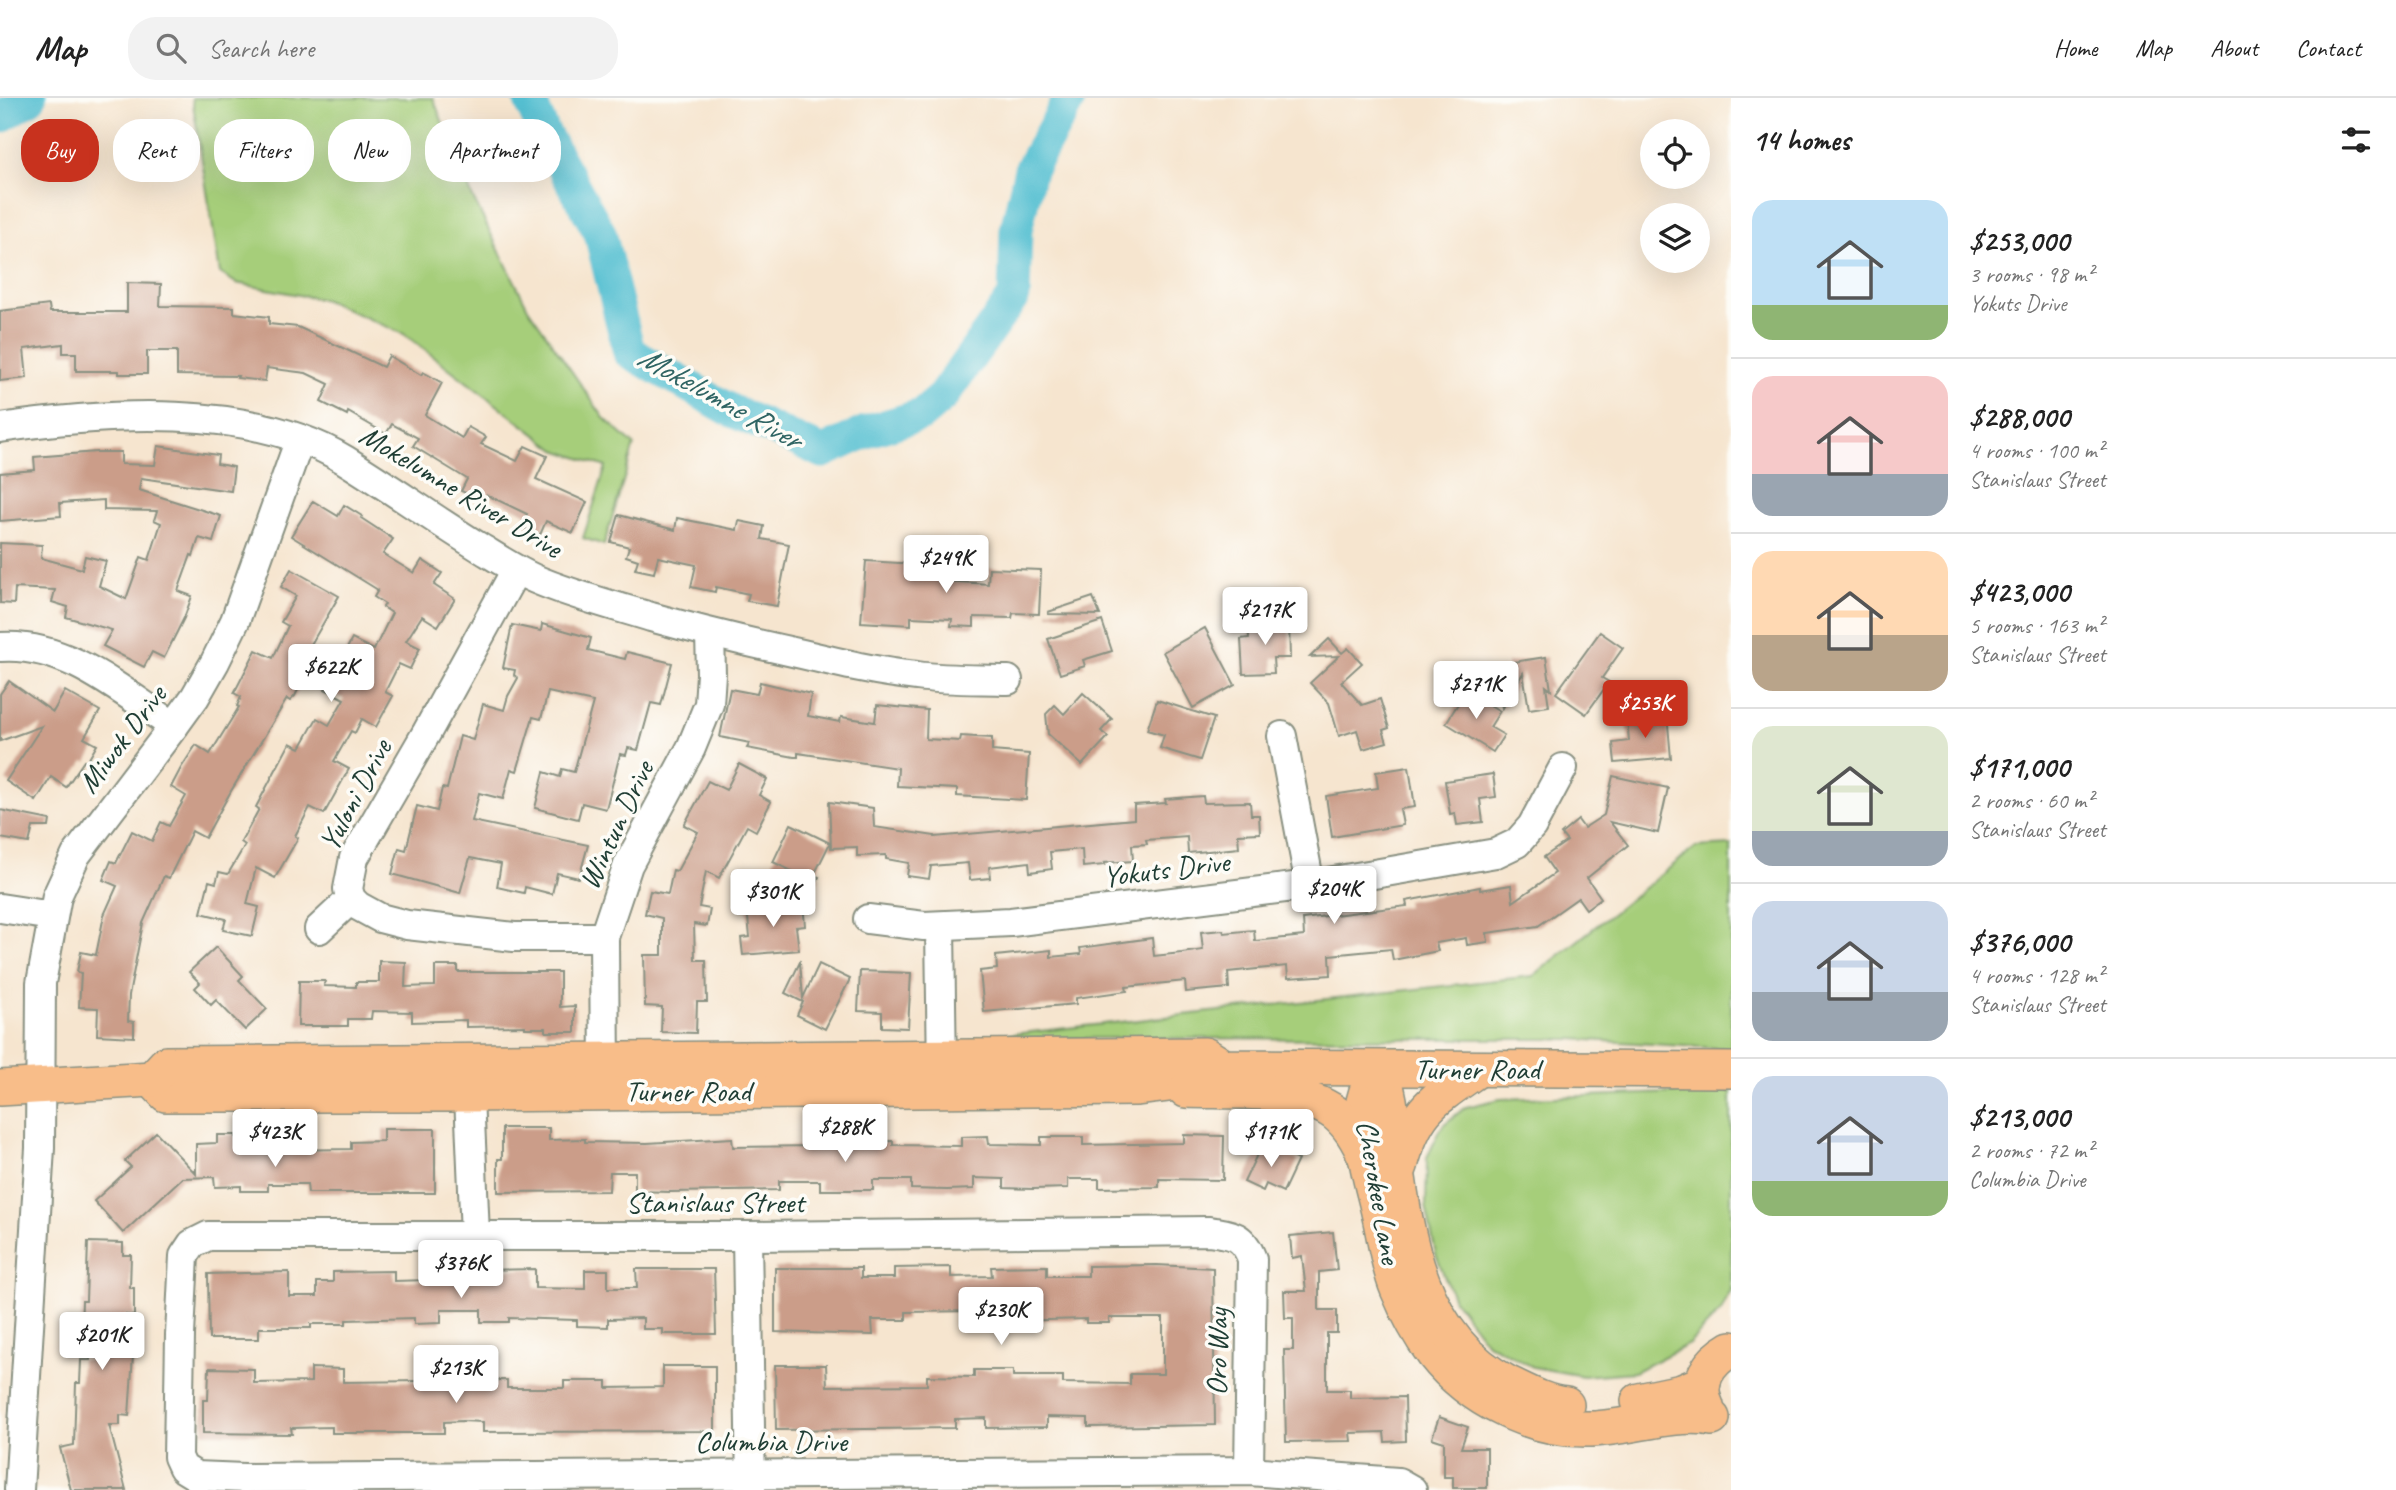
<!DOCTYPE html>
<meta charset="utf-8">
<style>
:root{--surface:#fff;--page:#f2f2f2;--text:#222;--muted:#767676;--line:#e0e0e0;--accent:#c8321e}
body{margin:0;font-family:Caveat,sans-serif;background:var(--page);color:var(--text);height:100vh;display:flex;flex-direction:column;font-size:26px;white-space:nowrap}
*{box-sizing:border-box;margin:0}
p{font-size:23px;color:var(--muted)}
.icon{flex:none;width:38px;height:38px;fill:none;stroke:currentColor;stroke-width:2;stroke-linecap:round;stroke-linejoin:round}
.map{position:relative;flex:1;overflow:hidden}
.sheet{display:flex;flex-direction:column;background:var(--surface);width:665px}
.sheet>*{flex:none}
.guide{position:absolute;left:21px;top:21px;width:665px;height:63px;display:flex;gap:14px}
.fabs{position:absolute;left:1640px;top:21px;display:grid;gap:14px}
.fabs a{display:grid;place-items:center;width:70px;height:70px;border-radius:50%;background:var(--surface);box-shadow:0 7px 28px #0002;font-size:35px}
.price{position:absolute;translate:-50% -60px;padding:0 16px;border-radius:7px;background:#fff;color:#222;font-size:23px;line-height:46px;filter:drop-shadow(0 2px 4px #0008)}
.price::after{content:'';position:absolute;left:50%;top:42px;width:21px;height:16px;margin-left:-10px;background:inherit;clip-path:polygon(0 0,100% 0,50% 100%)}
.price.selected{background:var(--accent);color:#fff}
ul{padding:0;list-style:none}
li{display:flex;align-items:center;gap:21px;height:175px;padding:0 21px}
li+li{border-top:2px solid var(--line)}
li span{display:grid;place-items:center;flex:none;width:196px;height:140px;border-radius:21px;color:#555}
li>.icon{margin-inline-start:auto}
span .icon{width:84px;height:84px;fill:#fffc;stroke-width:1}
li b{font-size:30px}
h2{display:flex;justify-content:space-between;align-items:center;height:84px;padding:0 21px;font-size:30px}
.chip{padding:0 24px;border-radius:28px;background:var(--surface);box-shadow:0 7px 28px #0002;font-size:24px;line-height:63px}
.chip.selected{background:var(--accent);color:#fff}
header{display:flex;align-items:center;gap:42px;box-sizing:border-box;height:98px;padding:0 35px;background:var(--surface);border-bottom:2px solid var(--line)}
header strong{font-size:33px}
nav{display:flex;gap:38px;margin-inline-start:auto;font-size:24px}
.search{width:490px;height:63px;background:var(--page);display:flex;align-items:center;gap:18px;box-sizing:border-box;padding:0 24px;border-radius:28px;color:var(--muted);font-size:26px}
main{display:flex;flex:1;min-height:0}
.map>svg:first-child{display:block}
.green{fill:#a6ce7a;stroke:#628657;stroke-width:2}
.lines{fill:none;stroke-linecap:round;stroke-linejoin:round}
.river{stroke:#55bfd1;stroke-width:33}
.building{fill:#cb9d89}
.minor-casing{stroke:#8a9182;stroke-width:32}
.major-casing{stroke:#8a9182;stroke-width:38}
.minor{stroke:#fff;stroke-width:28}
.major{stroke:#f8bd89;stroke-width:35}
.labels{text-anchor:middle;stroke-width:7;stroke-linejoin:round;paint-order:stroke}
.street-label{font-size:30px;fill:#1f3d34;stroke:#fdfcf7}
.water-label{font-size:32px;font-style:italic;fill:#2f6463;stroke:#fdfcf7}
</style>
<header>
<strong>Map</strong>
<div class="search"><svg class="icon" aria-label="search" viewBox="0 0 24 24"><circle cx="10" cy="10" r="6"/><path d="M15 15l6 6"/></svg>Search here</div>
<nav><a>Home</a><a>Map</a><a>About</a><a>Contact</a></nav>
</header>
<main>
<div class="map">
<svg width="1731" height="1392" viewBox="0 0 1731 1392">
<rect width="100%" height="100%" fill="#fdfcf7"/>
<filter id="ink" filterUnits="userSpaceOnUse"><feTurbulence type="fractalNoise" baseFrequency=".0143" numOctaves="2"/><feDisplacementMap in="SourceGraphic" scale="14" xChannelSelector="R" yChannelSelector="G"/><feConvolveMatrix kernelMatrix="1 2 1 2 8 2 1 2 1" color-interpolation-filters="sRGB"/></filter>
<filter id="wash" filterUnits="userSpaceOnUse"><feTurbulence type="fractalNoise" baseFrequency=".00686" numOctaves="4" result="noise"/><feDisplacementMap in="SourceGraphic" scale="28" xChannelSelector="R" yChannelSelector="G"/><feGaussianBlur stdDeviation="1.57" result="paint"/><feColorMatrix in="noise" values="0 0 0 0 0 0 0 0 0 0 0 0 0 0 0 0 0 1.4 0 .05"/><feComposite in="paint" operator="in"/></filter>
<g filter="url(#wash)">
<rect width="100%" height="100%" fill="#f6e5cf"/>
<g class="green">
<polygon points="192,0 433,0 472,98 528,210 604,320 634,347 604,447 583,440 606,369 556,352 404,236 325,202 236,185 220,175"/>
<polygon points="1731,747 1731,951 1572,941 978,940 1533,878 1696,749"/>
<polygon points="1731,993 1731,1192 1721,1213 1689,1246 1634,1274 1583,1278 1533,1269 1487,1245 1454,1202 1436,1157 1426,1108 1427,1059 1443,1027 1466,1009 1500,1001"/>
</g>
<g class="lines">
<g class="river">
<polyline points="529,0 544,35 600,135 629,254 730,312 823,354 868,333 921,317 942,299 1014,198 1016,132 1030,72 1070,0"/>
<polyline points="0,19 30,0"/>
</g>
</g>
<g id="blocks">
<g class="building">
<polygon points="127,185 161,186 160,208 234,209 234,215 269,219 269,226 298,229 383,269 389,258 421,277 423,274 442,285 425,317 462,340 468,329 486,339 481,346 517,363 525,348 547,358 536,381 587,404 573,435 546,423 540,437 521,429 527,416 487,397 484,403 461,393 467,381 413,348 418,340 392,326 386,336 348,314 347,317 321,304 329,286 306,275 267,270 265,283 237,280 238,278 177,277 177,253 147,253 147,276 119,276 119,273 76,273 76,255 63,255 63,246 24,251 27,280 0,283 0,213 49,207 50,214 127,214"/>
<polygon points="158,348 218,357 217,366 234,369 231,393 141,380 139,392 221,418 213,444 199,440 193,458 191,457 178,493 192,498 184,520 164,560 152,554 144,569 103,548 112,532 66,519 68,509 52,504 55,492 15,490 14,506 0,505 0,445 42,447 41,460 82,471 85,458 106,463 99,488 126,501 141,459 149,462 161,425 154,422 157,413 104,412 104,402 60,405 61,418 0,423 0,375 35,372 34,359 97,354 121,354 121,366 155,367"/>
<polygon points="313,403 338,418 344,407 362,418 361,420 393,441 383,456 414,475 422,462 442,475 434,487 455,501 438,528 422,518 406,543 420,550 410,571 399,566 385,594 393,598 376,629 362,621 355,635 351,633 334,663 349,671 324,716 310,709 295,738 298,740 275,780 256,770 247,806 259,809 252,838 223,832 226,821 201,815 209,783 216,785 219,774 228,776 245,747 241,744 259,711 256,709 290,645 300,650 317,620 329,627 344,601 325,591 352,541 374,552 392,515 383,509 385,506 374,499 378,492 291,438"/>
<polygon points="619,417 675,432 677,420 737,432 739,423 764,428 762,441 789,446 777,508 747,503 749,496 716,489 715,494 691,489 696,467 658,459 654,475 635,471 638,462 626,458 629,449 611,444"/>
<polygon points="866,463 915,466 914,476 944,478 944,483 988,486 989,470 1041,472 1039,516 1013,515 1012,520 974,519 974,529 951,528 952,521 911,519 911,527 861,524"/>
<polygon points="291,471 339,498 310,548 312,550 304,566 309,569 295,598 290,603 287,601 231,693 205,740 192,733 169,780 164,778 143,825 129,897 128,923 134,924 134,939 97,937 98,910 79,909 81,875 77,874 81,854 96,857 104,817 117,788 103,782 111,763 116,765 132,733 152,743 161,724 169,728 186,698 171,689 181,670 196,647 210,656 239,609 237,608 241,599 234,595 256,552 273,560 288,528 281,524 296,498 281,489"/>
<polygon points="1093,499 1100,517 1048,516 1048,514"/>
<polygon points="1102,523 1112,553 1083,562 1085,568 1060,576 1048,541"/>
<polygon points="1289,524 1290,560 1273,560 1274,575 1243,576 1241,541 1249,540 1248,526"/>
<polygon points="542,526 591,540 588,552 625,561 627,554 672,565 661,607 651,605 638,652 628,650 626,657 620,656 606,711 582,705 578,721 535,710 544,674 560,679 562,671 574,674 593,604 548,594 541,621 533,619 517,673 511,671 503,701 479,695 472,723 588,747 579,780 557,775 552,796 525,789 524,795 497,789 501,766 470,760 460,795 392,776 399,750 406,752 417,708 437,713 442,690 447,691 460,638 473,642 483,606 504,612 508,598 518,580 514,577 515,572 503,570 512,527 541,533"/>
<polygon points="1205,530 1235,587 1193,610 1163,554"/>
<polygon points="1600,534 1623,550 1602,580 1609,584 1586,616 1556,595"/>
<polygon points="1329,541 1342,555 1348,550 1362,565 1341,584 1362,607 1380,601 1389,630 1383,632 1387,644 1363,651 1357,632 1339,638 1329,605 1310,585 1339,558 1310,559"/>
<polygon points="1546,559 1551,592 1546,588 1549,608 1529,611 1523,575 1502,610 1497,582 1509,580 1507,565"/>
<polygon points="9,583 53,614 65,593 100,613 84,640 97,647 87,664 84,663 66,689 51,679 36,703 6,683 42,628 0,643 0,596"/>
<polygon points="760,584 811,596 808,618 840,624 841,619 875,624 877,607 927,612 926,641 960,643 961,638 992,640 992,653 1029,656 1026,702 957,698 957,691 897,688 898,670 798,655 798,659 794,659 747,650 750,645 720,639 730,591 757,596"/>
<polygon points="1466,593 1500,613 1490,629 1504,637 1493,654 1446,625"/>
<polygon points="1083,595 1112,621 1101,633 1108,639 1082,667 1048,636 1046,616 1055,607 1064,616"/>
<polygon points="1157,602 1214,620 1200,662 1160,650 1164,637 1147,632"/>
<polygon points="1667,616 1671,660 1615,665 1613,645 1629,643 1627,620"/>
<polygon points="739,666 767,681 759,697 771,704 756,733 747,728 719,780 706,773 699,809 710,811 707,828 694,826 695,862 706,862 707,904 697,904 696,935 661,934 662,909 645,908 644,857 662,857 662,820 645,816 650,793 668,796 673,772 677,773 698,734 684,727 708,683 726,692"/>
<polygon points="1409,669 1415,709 1400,711 1403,727 1332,739 1326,698 1378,690 1376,674"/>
<polygon points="1493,676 1496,699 1480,701 1483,724 1457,727 1455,715 1450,716 1445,683"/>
<polygon points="1613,678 1668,690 1658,735 1610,724 1628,747 1587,780 1601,800 1586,811 1578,800 1538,828 1487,835 1488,844 1467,847 1466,840 1436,845 1438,853 1393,862 1391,851 1330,857 1331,877 1288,880 1287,868 1228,874 1229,890 1186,894 1185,883 1126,889 1127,893 1076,900 1076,906 984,914 980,873 997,871 996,858 1051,852 1051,859 1081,856 1080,850 1152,840 1154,858 1182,855 1203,852 1201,834 1223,832 1224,835 1254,832 1255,843 1304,838 1303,821 1407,808 1406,803 1480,789 1480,792 1511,787 1513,804 1555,775 1544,759 1567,743 1561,736 1578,722 1584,730 1604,717"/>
<polygon points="1203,698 1204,705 1250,704 1251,717 1259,717 1260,735 1238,736 1239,750 1188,755 1187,739 1146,742 1147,746 1132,747 1133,763 1104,765 1105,767 1083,769 1082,751 1050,754 1052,771 1030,774 1029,764 989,769 990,780 970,782 968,765 931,768 929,781 907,778 909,765 886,761 886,757 857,758 857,749 831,750 829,704 873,710 874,729 935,738 935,739 1134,721 1134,707 1166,705 1165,701"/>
<polygon points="0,712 50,722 49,729 33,729 29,745 0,740"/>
<polygon points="791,726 830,745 814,777 819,779 811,796 789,785 794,774 773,764"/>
<polygon points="803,805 805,828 796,829 799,852 743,857 741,840 750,839 747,810"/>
<polygon points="216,849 243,878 239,882 267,911 245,932 216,902 211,907 195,890 200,885 189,874"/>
<polygon points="379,863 406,864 405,889 435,888 435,868 458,868 458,874 560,874 560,909 575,908 575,934 546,934 546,930 525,930 525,928 466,929 466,922 412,924 412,914 372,913 371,921 348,921 348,928 298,928 299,883 325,883 324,888 356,889 356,884 379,884"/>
<polygon points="800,864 803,900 819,866 850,881 825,931 797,917 803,904 785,895"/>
<polygon points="860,873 911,875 908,930 882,929 882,914 858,913"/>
<polygon points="502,1030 549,1030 549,1042 585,1041 585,1044 647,1045 732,1040 733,1049 821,1048 821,1034 848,1035 848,1044 893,1043 893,1047 961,1048 961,1039 988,1038 989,1046 1041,1047 1041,1039 1083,1039 1083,1047 1184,1045 1184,1037 1224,1038 1223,1082 1159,1081 1159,1089 1099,1090 1099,1081 1068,1081 1068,1090 1033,1091 1004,1090 1004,1081 974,1080 974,1091 947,1092 911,1091 911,1082 873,1082 873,1092 820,1092 820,1083 779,1083 779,1092 670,1094 635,1093 635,1074 610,1074 609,1093 498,1094 498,1061 502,1061"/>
<polygon points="383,1031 435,1031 435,1095 308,1095 307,1086 268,1086 268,1093 241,1093 241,1088 215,1089 214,1079 182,1080 123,1135 94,1103 131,1069 125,1063 156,1034 196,1076 196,1046 217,1045 217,1037 236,1037 236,1041 284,1042 284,1052 351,1051 351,1044 383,1043"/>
<polygon points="1262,1046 1298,1062 1283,1094 1266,1086 1263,1093 1244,1084"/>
<polygon points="1333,1134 1337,1172 1319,1174 1319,1212 1337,1212 1337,1235 1327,1235 1327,1292 1350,1292 1350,1300 1405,1299 1406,1343 1385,1344 1384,1334 1350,1335 1351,1343 1286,1344 1284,1252 1293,1252 1293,1220 1285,1220 1284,1193 1306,1193 1302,1158 1292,1160 1290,1138"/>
<polygon points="88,1144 123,1145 123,1157 131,1157 130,1190 134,1190 134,1218 126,1217 125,1257 133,1257 129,1318 120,1317 120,1327 109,1327 126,1392 71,1392 60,1350 74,1347 76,1285 80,1285 81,1262 90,1262 91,1231 81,1231 82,1203 86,1203"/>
<polygon points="1157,1167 1213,1170 1215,1327 1088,1329 1088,1320 1047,1319 1047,1329 986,1330 986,1320 955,1321 955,1330 776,1332 775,1267 826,1267 827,1288 927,1287 927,1278 974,1279 974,1272 1013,1272 1013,1278 1063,1278 1063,1285 1130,1286 1130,1276 1163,1276 1163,1220 1109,1220 1109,1225 1086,1225 1086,1221 974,1224 974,1213 906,1214 906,1222 872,1222 873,1237 775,1234 775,1170 861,1170 861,1180 894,1180 894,1170 951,1169 951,1179 992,1178 991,1169 1047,1168 1047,1178 1088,1178 1088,1168"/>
<polygon points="535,1171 535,1190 585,1191 585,1172 608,1172 608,1190 637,1190 636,1171 714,1171 716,1236 663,1236 663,1231 643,1231 643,1220 608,1221 608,1229 577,1228 577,1222 509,1220 509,1224 481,1224 481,1212 441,1212 441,1225 414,1226 414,1220 346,1222 346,1226 311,1226 311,1230 259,1230 259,1241 209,1241 208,1176 289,1174 289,1198 317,1198 317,1184 333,1184 333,1174 394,1173 394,1183 429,1182 429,1173"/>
<polygon points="663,1268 715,1268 715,1333 483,1334 483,1324 462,1323 444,1324 444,1335 332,1335 332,1329 291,1330 292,1336 203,1335 203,1302 208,1302 209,1270 254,1271 254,1285 311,1284 311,1270 343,1271 343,1284 507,1282 507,1290 564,1290 564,1283 607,1283 607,1290 663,1289"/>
<polygon points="1439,1319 1468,1329 1461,1350 1487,1350 1487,1390 1453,1390 1453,1379 1444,1379 1444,1344 1432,1340"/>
</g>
</g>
</g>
<g filter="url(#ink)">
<use href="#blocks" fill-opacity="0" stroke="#8a9182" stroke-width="2"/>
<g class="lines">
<g class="minor-casing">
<g id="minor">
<path d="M0,330C105,315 250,304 345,362C390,390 434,421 479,449C497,460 515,472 535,481C572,497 612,507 651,519C701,533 751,545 802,556C840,565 878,574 917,578C947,582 978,581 1008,582"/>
<polyline points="516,472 427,634 354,760 348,791 351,801 358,808 380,820 407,827 514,839 604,839"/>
<path d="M0,549C67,544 122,594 174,628"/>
<polyline points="1282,638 1310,787"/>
<polyline points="0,810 52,818"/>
<polyline points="868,821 924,828 1011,824 1310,787 1496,755 1517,745 1532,728 1563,670"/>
<polyline points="940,828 942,978"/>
<polyline points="319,831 351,801"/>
<polyline points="468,975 475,1137"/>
<polyline points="605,981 604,839 628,767 691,650 709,606 711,576 710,536"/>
<polyline points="747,1138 751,1392"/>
<path d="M1249,1373L1252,1161C1243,1137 1232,1136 1208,1133L747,1138H208L192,1146L184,1158L180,1237L178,1359L183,1370L196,1378L244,1380L1249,1373L1398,1384L1412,1392"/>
<polyline points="19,1392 40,1050 41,885 57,798 76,757 174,628 195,599 215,564 235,523 300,341"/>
</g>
</g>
<g class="major-casing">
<g id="major">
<path d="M1381,971C1377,977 1372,982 1369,989C1352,1022 1371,1079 1379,1114C1385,1138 1388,1168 1398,1191C1407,1213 1419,1236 1434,1256C1470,1302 1533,1333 1591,1331C1632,1330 1671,1313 1712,1320"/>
<path d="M1381,971C1391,999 1391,1020 1394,1050C1405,1136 1420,1241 1507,1285C1526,1294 1545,1305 1566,1307"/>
<polyline points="152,981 166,996 468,996 1137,990 1209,981 1224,969"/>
<polyline points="0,990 152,981 166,966 1205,957 1224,969 1731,972"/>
<path d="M1186,992C1230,994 1299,988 1335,1015C1350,1027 1358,1042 1366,1059"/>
<path d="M1400,1068C1415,1011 1432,1003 1478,971"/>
<polyline points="1639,1303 1682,1294 1703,1285"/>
<path d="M1706,1308C1694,1284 1710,1263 1731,1251"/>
</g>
</g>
<use href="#minor" class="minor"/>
<use href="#major" class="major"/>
</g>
</g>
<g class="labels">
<g class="street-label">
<text transform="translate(461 393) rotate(31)" y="10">Mokelumne River Drive</text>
<text transform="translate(122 641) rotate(-53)" y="10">Miwok Drive</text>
<text transform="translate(355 697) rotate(-62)" y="10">Yuloni Drive</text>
<text transform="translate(616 727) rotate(-65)" y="10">Wintun Drive</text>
<text transform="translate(1166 771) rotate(-7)" y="10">Yokuts Drive</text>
<text x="1477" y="981">Turner Road</text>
<text x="688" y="1003">Turner Road</text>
<text transform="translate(1379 1094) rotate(80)" y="10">Cherokee Lane</text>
<text x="715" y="1114">Stanislaus Street</text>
<text transform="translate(1217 1254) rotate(-89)" y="10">Oro Way</text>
<text x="771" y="1353">Columbia Drive</text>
</g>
<g class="water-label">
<text transform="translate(720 299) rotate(29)" y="11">Mokelumne River</text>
</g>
</g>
</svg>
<div class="fabs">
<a><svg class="icon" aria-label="locate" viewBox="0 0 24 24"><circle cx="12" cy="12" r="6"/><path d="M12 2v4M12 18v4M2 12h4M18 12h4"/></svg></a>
<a><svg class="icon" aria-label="layers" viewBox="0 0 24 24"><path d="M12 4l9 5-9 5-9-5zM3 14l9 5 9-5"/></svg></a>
</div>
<b class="price" style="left:946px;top:497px">$249K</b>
<b class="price" style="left:1265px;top:549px">$217K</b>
<b class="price" style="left:331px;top:606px">$622K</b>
<b class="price" style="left:1476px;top:623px">$271K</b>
<b class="price selected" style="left:1645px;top:642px">$253K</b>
<b class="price" style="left:1334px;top:828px">$204K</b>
<b class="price" style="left:773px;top:831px">$301K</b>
<b class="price" style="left:845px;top:1066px">$288K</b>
<b class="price" style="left:275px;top:1071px">$423K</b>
<b class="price" style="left:1271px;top:1071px">$171K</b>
<b class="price" style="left:461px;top:1202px">$376K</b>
<b class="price" style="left:1001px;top:1249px">$230K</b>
<b class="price" style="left:102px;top:1274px">$201K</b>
<b class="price" style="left:456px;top:1307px">$213K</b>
<div class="guide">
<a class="chip selected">Buy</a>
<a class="chip">Rent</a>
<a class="chip">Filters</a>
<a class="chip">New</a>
<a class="chip">Apartment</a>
</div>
</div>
<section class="sheet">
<h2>14 homes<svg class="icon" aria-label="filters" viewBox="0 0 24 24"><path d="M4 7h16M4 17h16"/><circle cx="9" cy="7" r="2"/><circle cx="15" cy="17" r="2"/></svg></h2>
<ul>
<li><span style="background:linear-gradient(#bfe0f5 75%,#8fb573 0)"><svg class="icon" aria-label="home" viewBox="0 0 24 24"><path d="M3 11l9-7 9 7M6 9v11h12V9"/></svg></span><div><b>$253,000</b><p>3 rooms · 98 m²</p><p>Yokuts Drive</p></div></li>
<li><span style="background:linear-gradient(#f6c9c9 70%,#9aa5b1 0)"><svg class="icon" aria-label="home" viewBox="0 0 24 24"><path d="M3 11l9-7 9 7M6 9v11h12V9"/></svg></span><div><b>$288,000</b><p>4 rooms · 100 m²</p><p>Stanislaus Street</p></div></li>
<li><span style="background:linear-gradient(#ffd9b3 60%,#b9a48a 0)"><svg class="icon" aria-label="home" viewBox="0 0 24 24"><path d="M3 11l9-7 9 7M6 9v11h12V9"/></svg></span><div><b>$423,000</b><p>5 rooms · 163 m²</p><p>Stanislaus Street</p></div></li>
<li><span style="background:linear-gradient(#dfe7d0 75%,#9aa5b1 0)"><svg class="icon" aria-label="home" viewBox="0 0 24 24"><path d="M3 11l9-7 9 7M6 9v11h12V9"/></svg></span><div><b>$171,000</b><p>2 rooms · 60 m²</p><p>Stanislaus Street</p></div></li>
<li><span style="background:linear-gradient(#c9d6e8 65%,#9aa5b1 0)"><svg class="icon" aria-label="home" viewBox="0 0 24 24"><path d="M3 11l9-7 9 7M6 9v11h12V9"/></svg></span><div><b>$376,000</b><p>4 rooms · 128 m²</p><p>Stanislaus Street</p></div></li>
<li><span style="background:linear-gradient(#c9d6e8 75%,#8fb573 0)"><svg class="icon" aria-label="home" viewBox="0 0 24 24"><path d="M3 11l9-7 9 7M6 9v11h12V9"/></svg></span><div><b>$213,000</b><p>2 rooms · 72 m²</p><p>Columbia Drive</p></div></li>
</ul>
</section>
</main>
